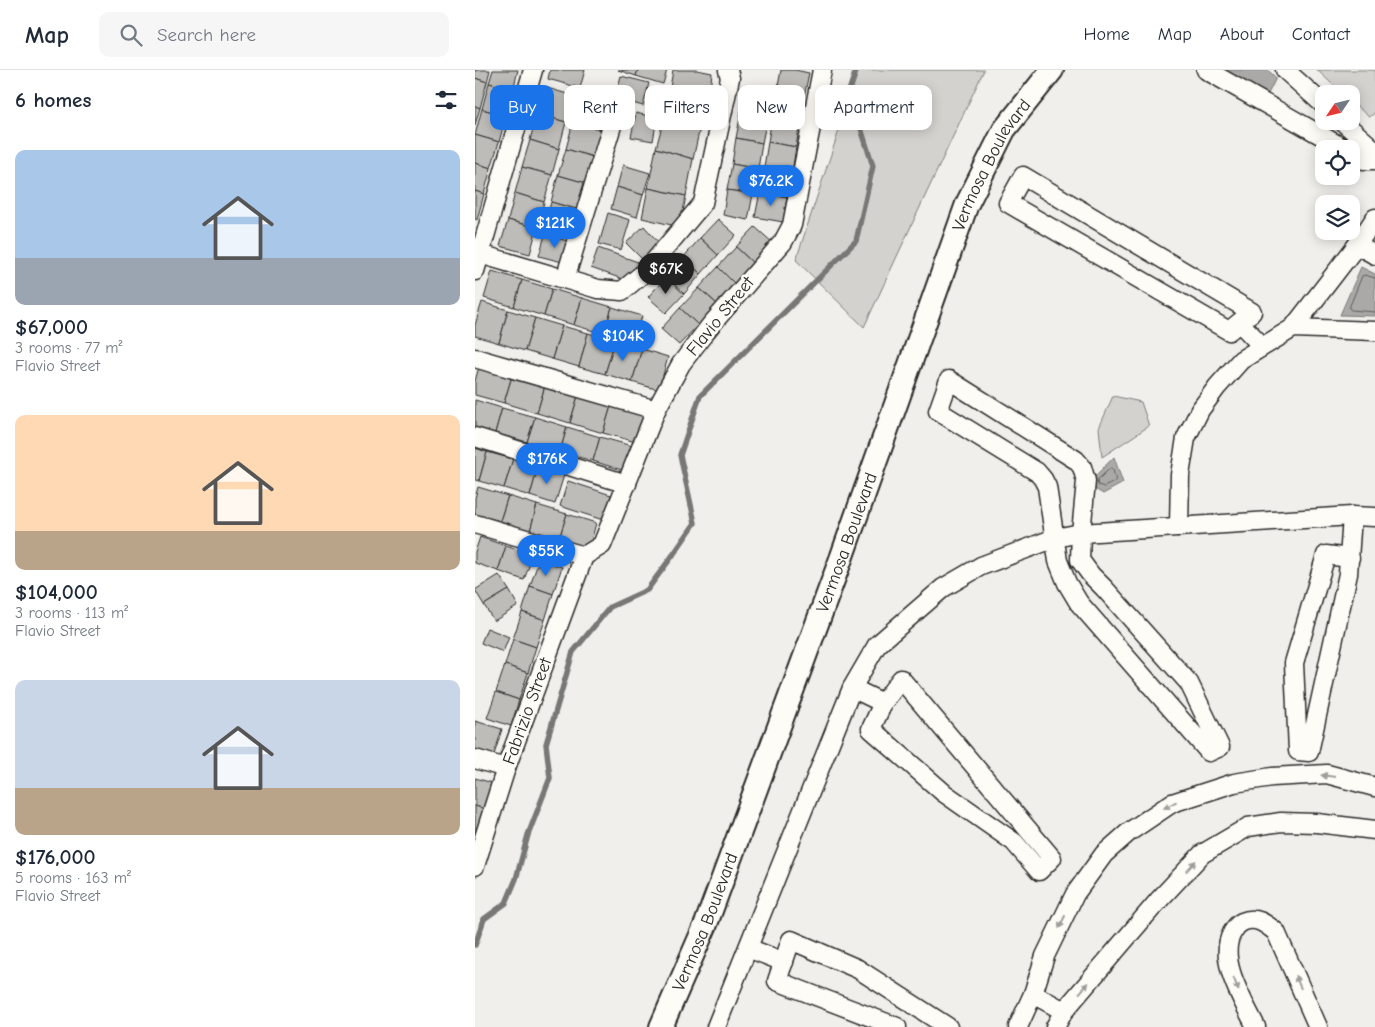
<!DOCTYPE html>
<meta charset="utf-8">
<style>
:root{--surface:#fff;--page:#f6f6f7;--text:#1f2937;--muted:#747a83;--line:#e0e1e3;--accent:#1a73e8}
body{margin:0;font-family:"Comic Neue",sans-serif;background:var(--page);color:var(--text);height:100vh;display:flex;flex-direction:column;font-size:19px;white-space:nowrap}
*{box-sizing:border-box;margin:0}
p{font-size:16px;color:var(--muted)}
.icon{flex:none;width:28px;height:28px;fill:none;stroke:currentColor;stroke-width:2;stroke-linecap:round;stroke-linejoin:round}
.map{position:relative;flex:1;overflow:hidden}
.drawer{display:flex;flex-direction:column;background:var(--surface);width:475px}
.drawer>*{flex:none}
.banner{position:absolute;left:15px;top:15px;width:475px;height:45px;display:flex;gap:10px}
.needle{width:32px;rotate:235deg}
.controls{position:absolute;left:840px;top:15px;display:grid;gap:10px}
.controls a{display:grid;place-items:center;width:45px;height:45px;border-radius:10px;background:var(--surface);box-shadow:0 2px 12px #0003;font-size:25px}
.price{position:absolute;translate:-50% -42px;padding:0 11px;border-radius:18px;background:var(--accent);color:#fff;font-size:16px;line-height:32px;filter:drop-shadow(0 1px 2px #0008)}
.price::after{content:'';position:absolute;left:50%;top:30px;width:15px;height:11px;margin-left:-8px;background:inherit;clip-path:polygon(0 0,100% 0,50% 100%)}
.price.current{background:#222;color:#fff}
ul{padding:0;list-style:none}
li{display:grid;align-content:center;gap:10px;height:265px;padding:0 15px}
li span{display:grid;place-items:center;height:155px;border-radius:10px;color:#555}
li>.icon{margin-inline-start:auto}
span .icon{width:90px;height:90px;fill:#fffc;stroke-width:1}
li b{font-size:21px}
h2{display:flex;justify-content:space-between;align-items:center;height:60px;padding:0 15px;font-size:21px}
.tag{padding:0 18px;border-radius:10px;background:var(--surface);box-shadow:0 2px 12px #0003;font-size:18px;line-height:45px}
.tag.current{background:var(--accent);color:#fff}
header{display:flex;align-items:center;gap:30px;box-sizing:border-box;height:70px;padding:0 25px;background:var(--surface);border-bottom:1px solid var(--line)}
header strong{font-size:24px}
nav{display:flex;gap:28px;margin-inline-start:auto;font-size:18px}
.search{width:350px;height:45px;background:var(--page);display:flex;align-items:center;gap:12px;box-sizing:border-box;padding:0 18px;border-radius:10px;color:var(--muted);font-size:19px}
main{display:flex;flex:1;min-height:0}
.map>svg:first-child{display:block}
.green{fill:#d3d2cf;stroke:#7f7e7d}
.water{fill:#aaa9a7;stroke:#777775}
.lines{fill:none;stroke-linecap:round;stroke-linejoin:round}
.shore{stroke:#5e5d5d;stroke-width:1}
.stream{stroke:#777775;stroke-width:5.5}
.building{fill:#bdbcb8;stroke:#2b2b2b}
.minor-casing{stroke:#2b2b2b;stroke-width:21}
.major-casing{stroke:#2b2b2b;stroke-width:26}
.minor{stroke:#fdfcf7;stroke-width:18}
.major{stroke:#fdfcf7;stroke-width:22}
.oneway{fill:#9e9e9b}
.labels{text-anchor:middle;stroke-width:5;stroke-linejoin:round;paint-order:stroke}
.street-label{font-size:18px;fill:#2b2b2b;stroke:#fdfcf7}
</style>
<header>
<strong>Map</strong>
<div class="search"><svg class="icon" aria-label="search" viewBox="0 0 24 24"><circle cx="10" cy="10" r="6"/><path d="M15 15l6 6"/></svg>Search here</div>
<nav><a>Home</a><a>Map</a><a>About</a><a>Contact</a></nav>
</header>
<main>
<section class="drawer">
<h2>6 homes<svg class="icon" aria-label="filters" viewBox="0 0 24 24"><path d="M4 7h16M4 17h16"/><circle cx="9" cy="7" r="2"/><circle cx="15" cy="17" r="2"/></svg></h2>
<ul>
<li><span style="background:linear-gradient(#a9c7e8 70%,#9aa5b1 0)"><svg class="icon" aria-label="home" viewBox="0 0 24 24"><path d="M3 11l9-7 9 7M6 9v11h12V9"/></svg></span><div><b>$67,000</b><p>3 rooms · 77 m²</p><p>Flavio Street</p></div></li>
<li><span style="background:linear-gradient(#ffd9b3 75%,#b9a48a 0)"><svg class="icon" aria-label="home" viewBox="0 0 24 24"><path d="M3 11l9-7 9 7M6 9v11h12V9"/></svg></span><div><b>$104,000</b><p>3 rooms · 113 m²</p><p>Flavio Street</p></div></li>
<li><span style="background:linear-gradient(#c9d6e8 70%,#b9a48a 0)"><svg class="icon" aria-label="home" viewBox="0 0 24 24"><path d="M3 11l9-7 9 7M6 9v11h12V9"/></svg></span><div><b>$176,000</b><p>5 rooms · 163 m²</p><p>Flavio Street</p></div></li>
</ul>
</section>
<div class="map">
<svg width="900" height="957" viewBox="0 0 900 957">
<rect width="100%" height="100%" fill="#f0efeb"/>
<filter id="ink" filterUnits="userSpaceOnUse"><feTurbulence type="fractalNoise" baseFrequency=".02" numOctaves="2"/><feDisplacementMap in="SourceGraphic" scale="10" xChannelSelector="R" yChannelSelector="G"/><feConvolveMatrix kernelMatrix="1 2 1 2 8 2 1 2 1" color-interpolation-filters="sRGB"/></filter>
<g filter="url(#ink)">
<g class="green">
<polygon points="384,0 509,0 389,257 321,190"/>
<polygon points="842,0 900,0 900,43 894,47 876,31 876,24 868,24"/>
<polygon points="638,326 666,332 674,356 627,387 624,358"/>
</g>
<g class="water">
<polygon points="732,0 793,0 801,8 790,30"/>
<polygon points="886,197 900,204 900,246 865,245"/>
<polygon points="639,387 648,413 628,424 612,414"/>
</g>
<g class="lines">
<g class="shore">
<polyline points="900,208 890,205 887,206 874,238 876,240 900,242"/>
<polygon points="636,398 638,400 641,411 629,417 623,415 622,411"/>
</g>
<polyline class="stream" points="0,875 9,849 31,833 41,809 53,765 75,708 71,674 98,582 135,537 172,520 198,485 220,453 205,385 225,326 381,171 398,96 374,21 381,0"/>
</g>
<g class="building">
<polygon points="0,0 15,0 12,12 0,8"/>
<polygon points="18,0 43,0 38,20 14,13"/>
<polygon points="75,0 110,0 105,18 73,9"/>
<polygon points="143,0 163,0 161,6"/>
<polygon points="163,0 192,0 188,14 161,6"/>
<polygon points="198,0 222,0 237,3 234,28 195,18"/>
<polygon points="306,0 320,0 334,3 329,27 302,22"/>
<polygon points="146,6 174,13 168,36 140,28"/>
<polygon points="0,8 12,12 5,38 0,36"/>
<polygon points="14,13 38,20 31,46 7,39"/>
<polygon points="69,17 99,26 91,52 62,44"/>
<polygon points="195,18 234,28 226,53 190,45"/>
<polygon points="270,18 296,22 292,48 266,43"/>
<polygon points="302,22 329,27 325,52 297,47"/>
<polygon points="105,26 133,34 126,60 98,52"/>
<polygon points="0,36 5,38 0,55"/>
<polygon points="7,39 31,46 24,72 0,65"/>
<polygon points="161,43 182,48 178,71 156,67"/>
<polygon points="266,43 292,48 287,73 261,68"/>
<polygon points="62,44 91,52 84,79 55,70"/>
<polygon points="190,45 226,53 218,89 181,78"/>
<polygon points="297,47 325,52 321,77 293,72"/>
<polygon points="98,52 126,60 118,87 91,79"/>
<polygon points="0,65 24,72 16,98 0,93"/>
<polygon points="261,68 287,73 283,99 257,94"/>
<polygon points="55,70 84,79 77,105 47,97"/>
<polygon points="293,72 321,77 317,102 289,97"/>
<polygon points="181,78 218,89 211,126 173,118"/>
<polygon points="91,79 118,87 111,113 83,105"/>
<polygon points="0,93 16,98 9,124 0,121"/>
<polygon points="257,94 283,99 278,124 252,120"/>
<polygon points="148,95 175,103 168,125 142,117"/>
<polygon points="47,97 77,105 69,132 40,123"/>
<polygon points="289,97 317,102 312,127 285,122"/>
<polygon points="83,105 111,113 104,140 76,132"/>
<polygon points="142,117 168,125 162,147 136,139"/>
<polygon points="173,118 211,126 205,157 167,148"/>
<polygon points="252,120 278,124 273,150 248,145"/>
<polygon points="0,121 9,124 2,150 0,149"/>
<polygon points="285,122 312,127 308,152 280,147"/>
<polygon points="40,123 69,132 62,158 33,150"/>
<polygon points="76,132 104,140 97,166 69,159"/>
<polygon points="133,143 155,150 146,180 124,174"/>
<polygon points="243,149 261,165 243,185 225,168"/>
<polygon points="33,150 62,158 55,184 25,176"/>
<polygon points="169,156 185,174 168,190 151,173"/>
<polygon points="280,157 298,173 279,194 261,177"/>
<polygon points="70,165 97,172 91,193 64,186"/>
<polygon points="225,168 243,185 226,204 208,188"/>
<polygon points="261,177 279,194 260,214 243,197"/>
<polygon points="123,178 163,192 156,212 116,198"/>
<polygon points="208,188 226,204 209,224 191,207"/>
<polygon points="243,197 260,214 242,234 224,218"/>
<polygon points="17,201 47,210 39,237 9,228"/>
<polygon points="191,207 209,224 191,243 173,227"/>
<polygon points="47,210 77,219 69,246 39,237"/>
<polygon points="224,218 242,234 223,255 205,238"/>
<polygon points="77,219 107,228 99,255 69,246"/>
<polygon points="107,228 137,237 129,264 99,255"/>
<polygon points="7,232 33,240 24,273 0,266 0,255"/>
<polygon points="137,237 167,246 159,273 129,264"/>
<polygon points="205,238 223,255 204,275 186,259"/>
<polygon points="33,240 60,248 50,281 24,273"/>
<polygon points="60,248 87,256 77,289 50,281"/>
<polygon points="87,256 113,263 104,297 77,289"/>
<polygon points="113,263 140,271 130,304 104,297"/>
<polygon points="140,271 167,279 157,312 130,304"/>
<polygon points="167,279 193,287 184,320 157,312"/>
<polygon points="4,297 37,306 29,333 0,325 0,311"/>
<polygon points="37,306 70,316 62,343 29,333"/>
<polygon points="70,316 103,326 95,353 62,343"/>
<polygon points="103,326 136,336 128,363 95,353"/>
<polygon points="0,330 27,338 20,363 0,357"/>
<polygon points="136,336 169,345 161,372 128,363"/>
<polygon points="27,338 60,347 52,372 20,363"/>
<polygon points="60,347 92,357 85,382 52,372"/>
<polygon points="92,357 125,367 118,391 85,382"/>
<polygon points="125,367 157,376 150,401 118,391"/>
<polygon points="0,378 12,382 4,411 0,410"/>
<polygon points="12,382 38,389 29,418 4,411"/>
<polygon points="38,389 63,397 55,426 29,418"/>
<polygon points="63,397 89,405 80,434 55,426"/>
<polygon points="93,411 136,425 128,450 85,436"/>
<polygon points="3,417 33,426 25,451 0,444 0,428"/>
<polygon points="33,426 62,435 55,461 25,451"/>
<polygon points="62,435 92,444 84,469 55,461"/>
<polygon points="92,444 121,453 114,479 84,469"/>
<polygon points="5,467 31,476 23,501 0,493 0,482"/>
<polygon points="31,476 58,485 49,510 23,501"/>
<polygon points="64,490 87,497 78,524 55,516"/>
<polygon points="24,505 34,520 9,535 0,520"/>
<polygon points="55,516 78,524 70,550 47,542"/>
<polygon points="34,520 43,536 19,551 9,535"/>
<polygon points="47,542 70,550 61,577 38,569"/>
<polygon points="12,558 34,567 28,582 6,573"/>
<polygon points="38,569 61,577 53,603 30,595"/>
<polygon points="30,595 53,603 44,630 21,622"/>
<polygon points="21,622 44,630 36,656 12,648"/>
<polygon points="0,651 27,659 19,685 0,680"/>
<polygon points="0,708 21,714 13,740 0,736"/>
<polygon points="0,736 13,740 5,766 0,764"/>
</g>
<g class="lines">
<g class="minor-casing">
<g id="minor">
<polyline points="731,0 870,79"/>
<polyline points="810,0 849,35"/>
<polyline points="867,51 895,76 900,83"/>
<polyline points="876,82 889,90 900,90"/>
<polygon points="548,106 777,242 754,261 533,133"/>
<polyline points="882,175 900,185"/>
<polyline points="5,184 123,219 147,221 171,201 228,133 255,8 253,0"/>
<polyline points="0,201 58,0"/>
<polyline points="90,209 139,49"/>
<polyline points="765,253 787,276"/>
<polyline points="818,258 882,175 900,148"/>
<polyline points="0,288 181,340"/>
<polygon points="474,310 601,390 607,397 611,411 606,463 605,490 616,505 629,518 714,613 745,677 734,682 604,533 592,513 583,491 572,417 568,409 562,402 463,341"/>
<polyline points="0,367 152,414"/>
<polyline points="0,454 109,486 127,475 181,340 206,294 235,256 308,172 317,155 347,0"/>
<polyline points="704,457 705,405 711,368 725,340 742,317 766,290 818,258 900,261"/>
<polyline points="875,488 851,485 819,593 823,681 834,682 873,504 877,446"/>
<polygon points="426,609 577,788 564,801 539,772 469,723 396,659 408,633"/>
<polyline points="377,618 408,633"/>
<polyline points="0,689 31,698"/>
<polyline points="0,796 31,698 109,486"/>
<polyline points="273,878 309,892"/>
<polyline points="558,924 589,941"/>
<polyline points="241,957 377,618 402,575 468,518 506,496 580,468 606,463 877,446 900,447"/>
<polyline points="422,957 302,911 316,870 383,899 473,957"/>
<polyline points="543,957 558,924 570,886 600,824 629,784 654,762 697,733 759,713 797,707 852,704 900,717"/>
<polyline points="580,957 589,941 683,831 727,784 773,757 806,752 842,753 900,760"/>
<path d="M781,957C769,932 742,890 757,863C760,858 761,855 767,852C781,846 790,853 801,862L843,957"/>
</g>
</g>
<g class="major-casing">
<g id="major">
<path id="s1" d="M186,957L231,854L367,486L492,134L529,60L577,0"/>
</g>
</g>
<use href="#minor" class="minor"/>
<use href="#major" class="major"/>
</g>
<defs><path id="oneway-solid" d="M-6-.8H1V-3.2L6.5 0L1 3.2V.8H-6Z" transform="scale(1.25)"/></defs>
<g class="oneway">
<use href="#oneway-solid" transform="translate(853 706) rotate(-173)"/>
<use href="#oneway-solid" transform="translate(695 735) rotate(152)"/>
<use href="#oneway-solid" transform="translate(716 796) rotate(-47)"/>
<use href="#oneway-solid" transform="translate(587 852) rotate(116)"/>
<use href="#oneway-solid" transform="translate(823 912) rotate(-114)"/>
<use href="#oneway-solid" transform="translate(761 914) rotate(69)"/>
<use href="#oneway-solid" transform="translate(609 918) rotate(-49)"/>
</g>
</g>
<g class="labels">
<g class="street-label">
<text dy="6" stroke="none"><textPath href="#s1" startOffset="924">Vermosa Boulevard</textPath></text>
<text transform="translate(245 246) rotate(-51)" y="6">Flavio Street</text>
<text dy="6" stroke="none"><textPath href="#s1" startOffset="519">Vermosa Boulevard</textPath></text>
<text transform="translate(52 641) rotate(-70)" y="6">Fabrizio Street</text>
<text dy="6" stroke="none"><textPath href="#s1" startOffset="114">Vermosa Boulevard</textPath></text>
</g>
</g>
</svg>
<div class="controls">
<a><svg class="needle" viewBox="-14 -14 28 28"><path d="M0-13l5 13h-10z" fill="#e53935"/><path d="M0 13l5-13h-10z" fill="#747a83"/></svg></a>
<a><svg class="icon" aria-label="locate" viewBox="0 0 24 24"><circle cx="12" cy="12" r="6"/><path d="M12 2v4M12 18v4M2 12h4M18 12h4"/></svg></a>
<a><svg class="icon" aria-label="layers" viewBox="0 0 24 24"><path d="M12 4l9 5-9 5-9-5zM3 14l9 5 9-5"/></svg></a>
</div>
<b class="price" style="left:296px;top:137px">$76.2K</b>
<b class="price" style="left:80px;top:179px">$121K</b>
<b class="price current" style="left:191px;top:225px">$67K</b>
<b class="price" style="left:148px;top:292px">$104K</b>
<b class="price" style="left:72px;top:415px">$176K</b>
<b class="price" style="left:71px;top:507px">$55K</b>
<div class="banner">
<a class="tag current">Buy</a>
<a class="tag">Rent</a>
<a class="tag">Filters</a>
<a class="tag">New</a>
<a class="tag">Apartment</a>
</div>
</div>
</main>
